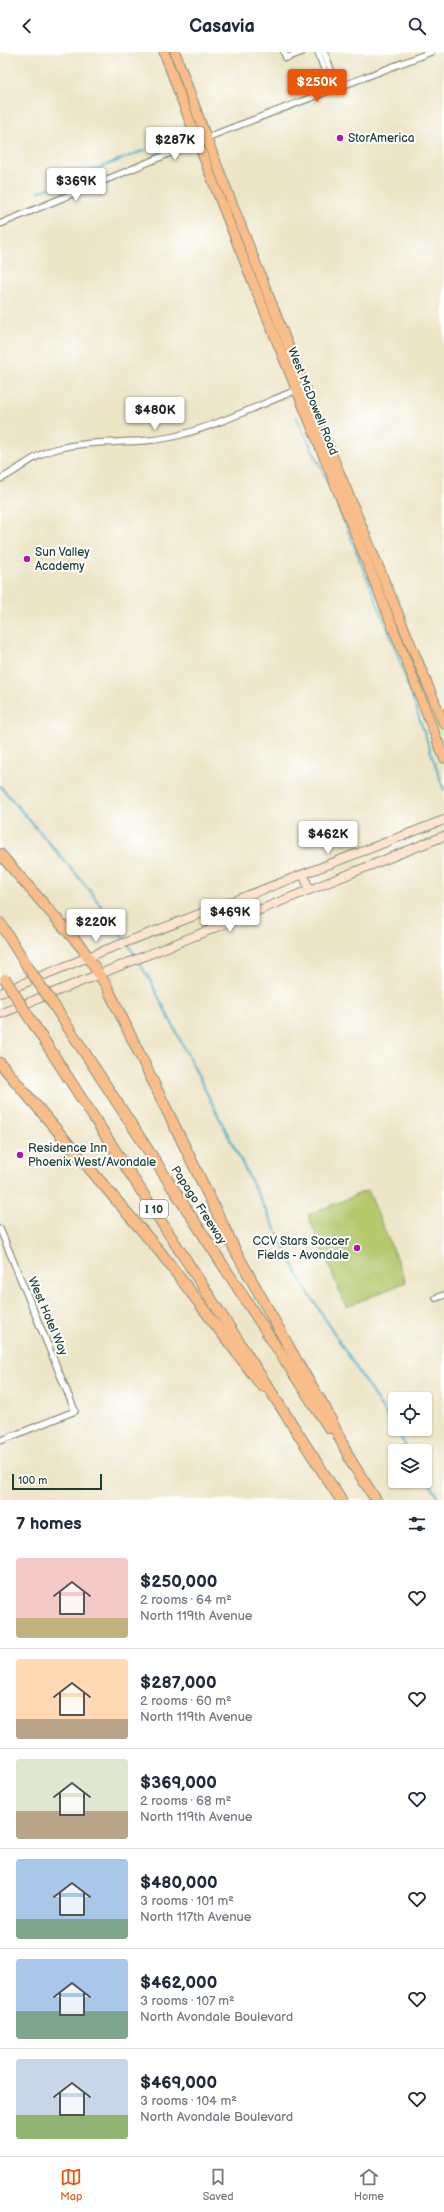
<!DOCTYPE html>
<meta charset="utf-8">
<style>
:root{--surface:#fff;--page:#f6f6f7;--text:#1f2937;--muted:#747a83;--line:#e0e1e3;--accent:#ea580c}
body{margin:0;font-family:"Balsamiq Sans",sans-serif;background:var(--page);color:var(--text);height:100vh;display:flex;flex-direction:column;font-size:15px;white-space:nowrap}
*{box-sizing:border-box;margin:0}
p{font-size:13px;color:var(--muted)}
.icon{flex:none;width:22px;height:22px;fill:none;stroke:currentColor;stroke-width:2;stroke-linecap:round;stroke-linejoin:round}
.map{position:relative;height:1448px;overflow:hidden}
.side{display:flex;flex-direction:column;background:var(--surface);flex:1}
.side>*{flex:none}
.tools{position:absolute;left:388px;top:1340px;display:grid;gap:8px}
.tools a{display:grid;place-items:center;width:44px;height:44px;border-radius:4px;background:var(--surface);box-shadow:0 1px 3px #0004;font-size:20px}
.scale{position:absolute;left:12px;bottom:10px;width:90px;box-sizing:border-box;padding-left:4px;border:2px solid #1f3d34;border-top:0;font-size:11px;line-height:14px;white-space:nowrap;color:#1f3d34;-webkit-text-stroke:3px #fff;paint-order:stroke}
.price{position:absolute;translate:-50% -34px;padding:0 9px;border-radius:4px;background:#fff;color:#222;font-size:13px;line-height:26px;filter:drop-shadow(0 1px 2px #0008)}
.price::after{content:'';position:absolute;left:50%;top:24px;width:12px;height:9px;margin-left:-6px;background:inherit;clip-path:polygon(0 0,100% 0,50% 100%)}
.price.active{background:var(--accent);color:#fff}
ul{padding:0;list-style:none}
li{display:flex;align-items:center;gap:12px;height:100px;padding:0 16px}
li+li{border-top:1px solid var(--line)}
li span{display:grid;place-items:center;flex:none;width:112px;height:80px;border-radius:4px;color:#555}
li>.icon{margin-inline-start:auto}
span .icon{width:48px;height:48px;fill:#fffc;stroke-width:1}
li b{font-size:17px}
h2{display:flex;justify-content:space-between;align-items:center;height:48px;padding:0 16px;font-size:17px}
header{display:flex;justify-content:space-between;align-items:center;height:52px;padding:0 16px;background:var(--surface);font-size:18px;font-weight:700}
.tabs{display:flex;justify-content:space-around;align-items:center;height:56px;border-top:1px solid var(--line);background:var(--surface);font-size:11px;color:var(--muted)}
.tabs a{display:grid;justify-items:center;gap:2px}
.tabs .active{color:var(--accent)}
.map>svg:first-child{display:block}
.green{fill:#b4c86c;stroke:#6a8250}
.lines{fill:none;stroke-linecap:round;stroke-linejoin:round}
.stream{stroke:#45adc5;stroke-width:2}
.street-casing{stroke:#86917d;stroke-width:8}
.secondary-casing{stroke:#86917d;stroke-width:10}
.primary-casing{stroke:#86917d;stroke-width:11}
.highway-casing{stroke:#86917d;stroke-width:12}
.street{stroke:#fff;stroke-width:5.5}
.secondary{stroke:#fce5d0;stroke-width:8}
.primary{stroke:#f8bd89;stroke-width:9}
.highway{stroke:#f8bd89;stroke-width:10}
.highway-bridge-casing{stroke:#86917d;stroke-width:12;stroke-linecap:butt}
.highway-bridge{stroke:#f8bd89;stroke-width:10}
.poi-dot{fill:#b5179e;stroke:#fff;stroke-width:1.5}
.labels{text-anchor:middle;stroke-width:4;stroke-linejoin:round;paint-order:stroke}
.shield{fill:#fff;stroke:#627771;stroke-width:1}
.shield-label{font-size:11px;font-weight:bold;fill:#1f3d34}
.poi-label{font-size:12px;fill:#1f3d34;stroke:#fff;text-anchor:start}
.street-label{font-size:12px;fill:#1f3d34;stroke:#fff}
</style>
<header><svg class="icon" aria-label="back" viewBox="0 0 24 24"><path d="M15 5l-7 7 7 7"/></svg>Casavia<svg class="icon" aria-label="search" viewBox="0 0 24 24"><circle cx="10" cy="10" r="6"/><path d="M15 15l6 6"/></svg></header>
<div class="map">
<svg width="444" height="1448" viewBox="0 0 444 1448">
<rect width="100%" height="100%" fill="#fff"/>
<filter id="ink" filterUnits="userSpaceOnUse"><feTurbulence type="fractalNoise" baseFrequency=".025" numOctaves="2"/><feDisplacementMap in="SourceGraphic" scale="8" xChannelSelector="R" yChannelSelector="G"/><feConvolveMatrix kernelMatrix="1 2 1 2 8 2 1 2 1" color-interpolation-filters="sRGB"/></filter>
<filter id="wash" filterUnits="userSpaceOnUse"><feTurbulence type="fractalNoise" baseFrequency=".012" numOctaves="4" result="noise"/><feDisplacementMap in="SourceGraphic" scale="16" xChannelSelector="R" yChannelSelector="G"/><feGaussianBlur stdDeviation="0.9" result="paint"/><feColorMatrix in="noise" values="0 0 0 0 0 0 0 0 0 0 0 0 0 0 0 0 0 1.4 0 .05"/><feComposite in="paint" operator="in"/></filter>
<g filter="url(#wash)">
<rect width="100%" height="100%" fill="#ece5c6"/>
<polygon class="green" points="368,1138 406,1230 346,1255 308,1163"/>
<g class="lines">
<g class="stream">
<polyline points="83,122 145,98"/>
<polyline points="39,140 72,127"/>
<polyline points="296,364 330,434 394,593 444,738"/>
<polyline points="0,734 88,836 125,888"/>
<polyline points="128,892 136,905"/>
<polyline points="138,909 150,928 303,1232 409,1399"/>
<polyline points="425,1424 440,1448"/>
</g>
</g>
</g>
<g filter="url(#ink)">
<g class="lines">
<g class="street-casing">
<g id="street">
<polyline points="284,0 286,6 302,0"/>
<polyline points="318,0 329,31 334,35"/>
<polyline points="324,0 335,28 334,35"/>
<polyline points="0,172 216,82 431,0"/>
<path d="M0,427C20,418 34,402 56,397C96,386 140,394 180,383C220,372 260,353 299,337"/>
<polyline points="0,1177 75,1359 0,1389"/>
<polyline points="436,1246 444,1243"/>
</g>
</g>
<g class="secondary-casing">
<g id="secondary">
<polyline points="304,823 309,838"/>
<polyline points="0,941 103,899 444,768"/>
<polyline points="0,962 444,784"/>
</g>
</g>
<g class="primary-casing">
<g id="primary">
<path d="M164,0C251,238 354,469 444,706"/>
<polyline points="175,0 206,85 322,379 444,672"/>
</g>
</g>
<g class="highway-casing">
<g id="highway">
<polyline points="0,802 82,896 106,933 236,1200 300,1315 324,1354 354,1415"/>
<polyline points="0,871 29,917"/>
<polyline points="53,952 329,1376"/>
<polyline points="27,962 341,1448"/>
<polyline points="0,1011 161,1201 262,1334"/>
<polyline points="351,1409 376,1448"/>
</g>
</g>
<use href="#street" class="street"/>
<use href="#secondary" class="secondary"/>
<use href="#primary" class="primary"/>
<use href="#highway" class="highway"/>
<g class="highway-bridge-casing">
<g id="highway-bridge">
<polyline points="29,917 53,952"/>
<polyline points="5,927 27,962"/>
</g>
</g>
<use href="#highway-bridge" class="highway-bridge"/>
</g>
</g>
<g class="poi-dot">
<circle cx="340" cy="86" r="4"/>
<circle cx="27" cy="507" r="4"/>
<circle cx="20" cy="1103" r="4"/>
<circle cx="357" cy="1196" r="4"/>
</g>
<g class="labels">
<rect class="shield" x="140" y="1148" width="28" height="18" rx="3"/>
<g class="shield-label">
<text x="154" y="1161">I 10</text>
</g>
<g class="poi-label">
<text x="348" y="90">StorAmerica</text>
<text x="35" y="504">Sun Valley<tspan x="35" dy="14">Academy</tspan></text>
<text x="28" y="1100">Residence Inn<tspan x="28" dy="14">Phoenix West/Avondale</tspan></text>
<text x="349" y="1193" text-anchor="end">CCV Stars Soccer<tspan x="349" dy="14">Fields - Avondale</tspan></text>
</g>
<g class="street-label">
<text transform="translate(313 349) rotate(68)" y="4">West McDowell Road</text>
<text transform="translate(199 1153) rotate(57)" y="4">Papago Freeway</text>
<text transform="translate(48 1264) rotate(67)" y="4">West Hotel Way</text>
</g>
</g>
</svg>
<div class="tools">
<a><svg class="icon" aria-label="locate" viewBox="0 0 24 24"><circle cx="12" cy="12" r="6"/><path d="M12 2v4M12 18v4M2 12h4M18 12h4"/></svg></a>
<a><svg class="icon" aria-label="layers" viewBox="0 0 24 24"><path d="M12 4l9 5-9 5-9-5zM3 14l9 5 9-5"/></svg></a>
</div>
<div class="scale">100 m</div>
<b class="price active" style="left:317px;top:51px">$250K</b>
<b class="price" style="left:175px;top:109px">$287K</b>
<b class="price" style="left:76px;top:150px">$369K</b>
<b class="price" style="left:155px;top:379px">$480K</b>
<b class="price" style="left:328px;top:803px">$462K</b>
<b class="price" style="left:230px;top:881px">$469K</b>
<b class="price" style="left:96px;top:891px">$220K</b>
</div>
<section class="side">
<h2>7 homes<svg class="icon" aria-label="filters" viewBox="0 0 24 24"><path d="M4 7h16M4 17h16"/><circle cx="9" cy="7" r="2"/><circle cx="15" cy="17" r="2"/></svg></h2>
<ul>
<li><span style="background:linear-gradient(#f6c9c9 75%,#c2b280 0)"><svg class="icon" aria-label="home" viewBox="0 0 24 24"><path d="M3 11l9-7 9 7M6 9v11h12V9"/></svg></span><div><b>$250,000</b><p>2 rooms · 64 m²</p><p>North 119th Avenue</p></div><svg class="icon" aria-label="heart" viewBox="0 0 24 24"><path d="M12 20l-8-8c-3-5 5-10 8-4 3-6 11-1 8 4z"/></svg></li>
<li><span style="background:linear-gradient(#ffd9b3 75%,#b9a48a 0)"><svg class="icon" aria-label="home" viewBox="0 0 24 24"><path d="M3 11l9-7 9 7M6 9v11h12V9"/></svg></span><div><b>$287,000</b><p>2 rooms · 60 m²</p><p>North 119th Avenue</p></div><svg class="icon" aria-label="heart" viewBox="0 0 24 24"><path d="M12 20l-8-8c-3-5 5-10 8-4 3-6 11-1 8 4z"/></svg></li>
<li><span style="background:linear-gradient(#dfe7d0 65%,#b9a48a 0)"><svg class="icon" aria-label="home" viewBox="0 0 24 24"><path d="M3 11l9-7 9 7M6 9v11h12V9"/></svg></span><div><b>$369,000</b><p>2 rooms · 68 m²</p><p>North 119th Avenue</p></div><svg class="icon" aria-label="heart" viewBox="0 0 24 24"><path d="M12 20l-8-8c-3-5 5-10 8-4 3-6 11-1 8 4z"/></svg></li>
<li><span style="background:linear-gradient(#a9c7e8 75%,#7fa58c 0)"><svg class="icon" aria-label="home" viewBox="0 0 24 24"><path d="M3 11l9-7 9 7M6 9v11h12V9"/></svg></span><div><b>$480,000</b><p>3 rooms · 101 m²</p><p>North 117th Avenue</p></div><svg class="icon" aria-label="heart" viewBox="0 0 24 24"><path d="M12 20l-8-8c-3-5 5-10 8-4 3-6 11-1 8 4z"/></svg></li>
<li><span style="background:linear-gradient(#a9c7e8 65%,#7fa58c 0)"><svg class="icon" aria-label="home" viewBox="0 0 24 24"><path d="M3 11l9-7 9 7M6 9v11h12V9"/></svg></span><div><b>$462,000</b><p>3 rooms · 107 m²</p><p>North Avondale Boulevard</p></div><svg class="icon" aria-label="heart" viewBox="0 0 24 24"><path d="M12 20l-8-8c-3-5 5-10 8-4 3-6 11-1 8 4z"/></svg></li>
<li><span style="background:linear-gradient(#c9d6e8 70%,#8fb573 0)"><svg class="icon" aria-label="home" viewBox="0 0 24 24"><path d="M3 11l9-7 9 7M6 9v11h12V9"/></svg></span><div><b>$469,000</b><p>3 rooms · 104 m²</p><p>North Avondale Boulevard</p></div><svg class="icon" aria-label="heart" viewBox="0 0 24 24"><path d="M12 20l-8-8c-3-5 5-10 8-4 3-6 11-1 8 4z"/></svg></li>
</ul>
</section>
<nav class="tabs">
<a class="active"><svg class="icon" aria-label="map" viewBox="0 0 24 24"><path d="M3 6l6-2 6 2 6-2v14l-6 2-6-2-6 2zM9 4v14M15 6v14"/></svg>Map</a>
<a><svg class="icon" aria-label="saved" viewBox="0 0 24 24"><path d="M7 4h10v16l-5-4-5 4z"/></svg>Saved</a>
<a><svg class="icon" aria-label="home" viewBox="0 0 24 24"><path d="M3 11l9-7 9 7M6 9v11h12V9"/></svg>Home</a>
</nav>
